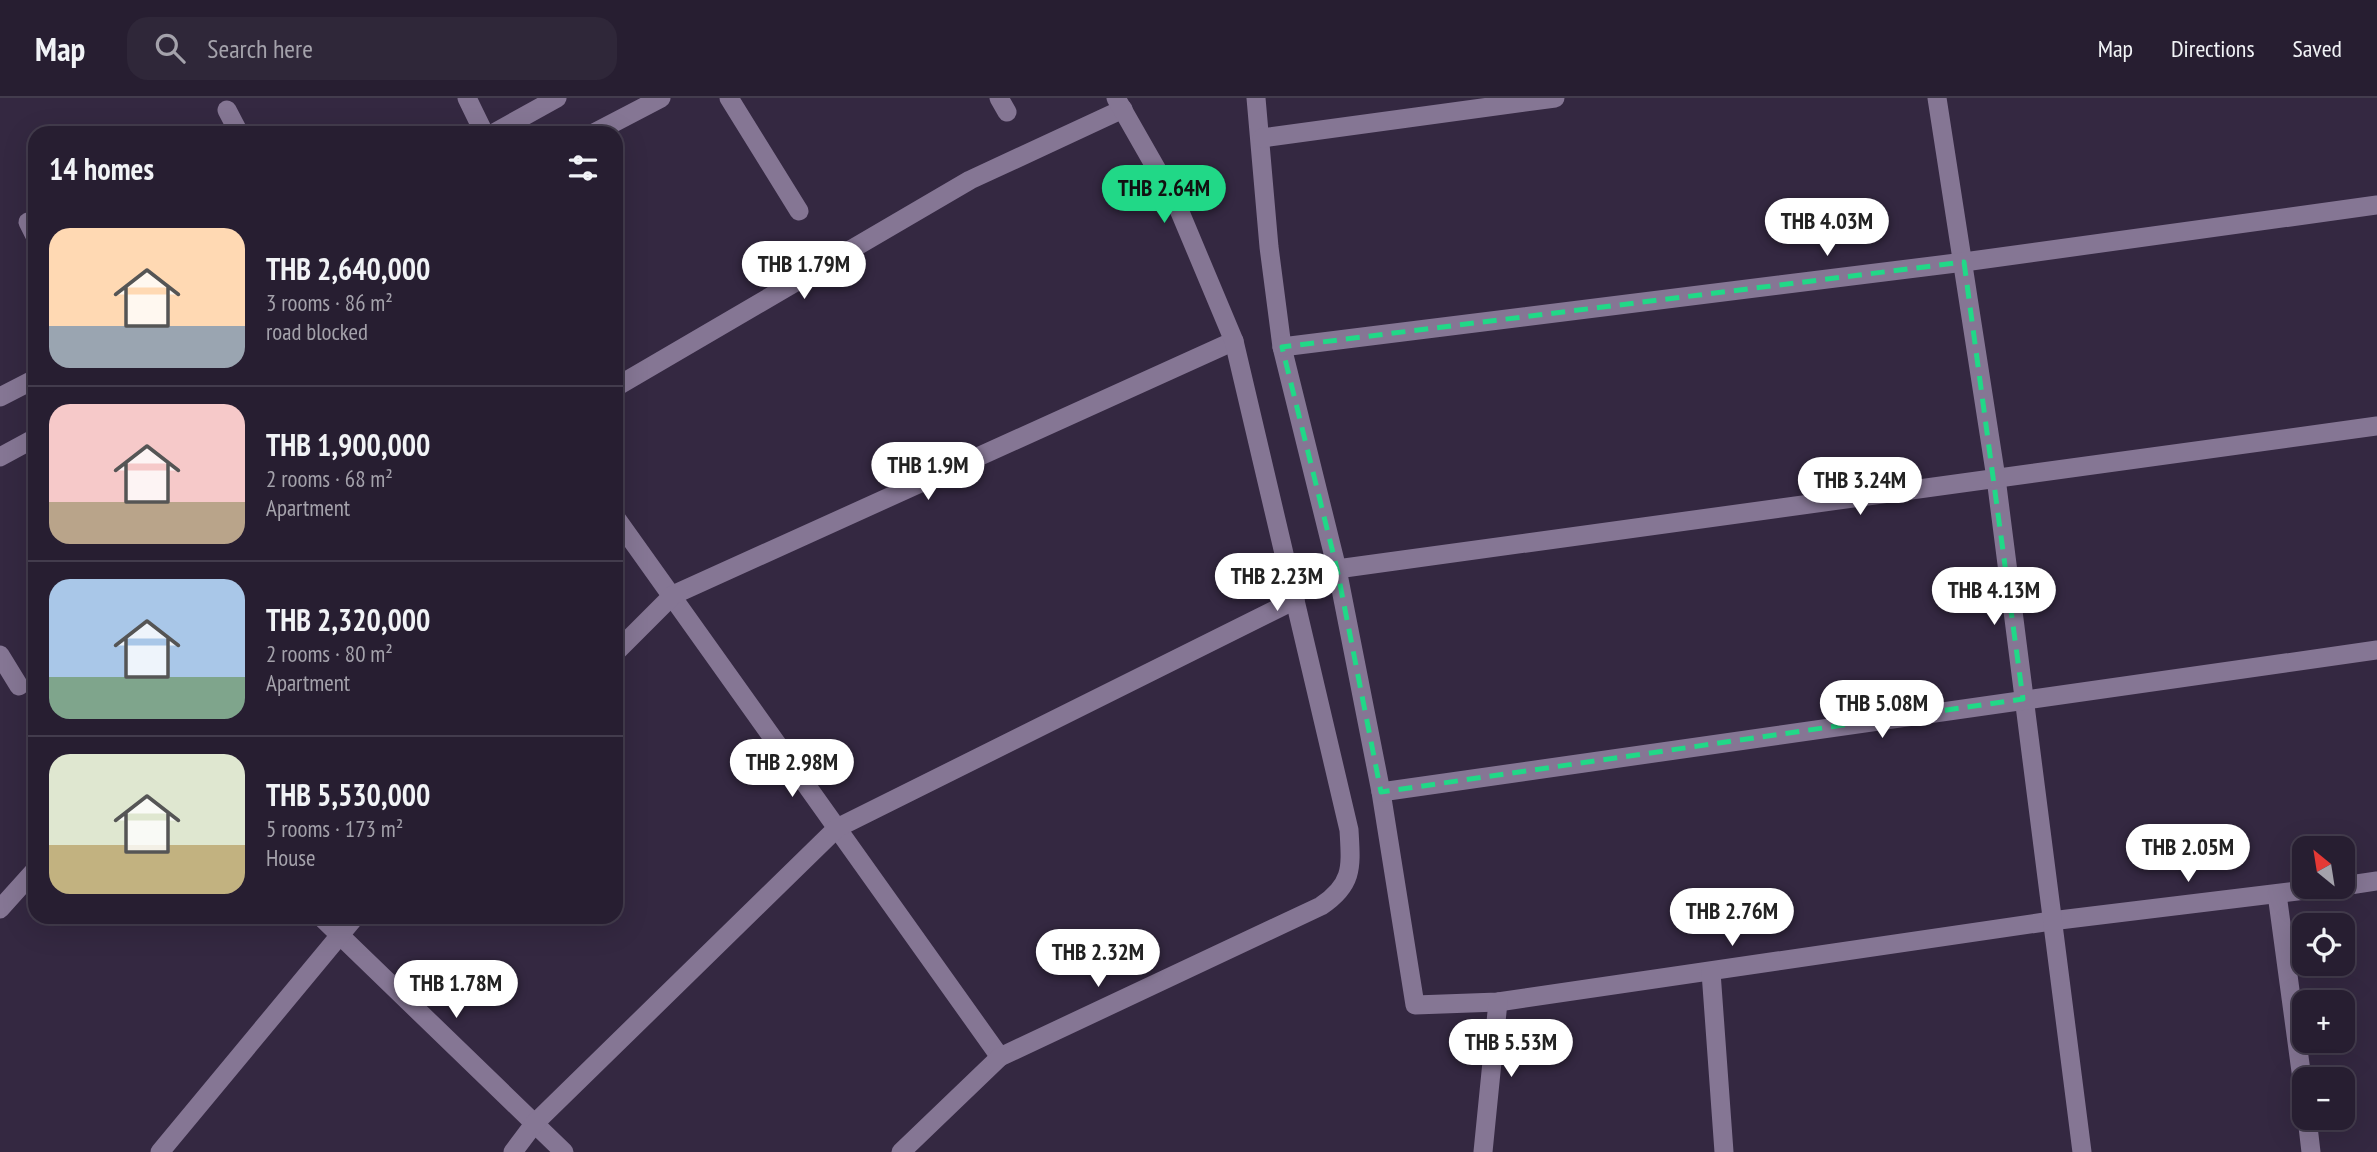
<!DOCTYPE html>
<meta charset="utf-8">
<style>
:root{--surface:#271e31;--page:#2f2739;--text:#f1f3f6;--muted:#a4a2ab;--line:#433c4d;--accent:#21d887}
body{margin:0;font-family:"PT Sans Narrow",sans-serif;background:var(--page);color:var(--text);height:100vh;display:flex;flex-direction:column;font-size:26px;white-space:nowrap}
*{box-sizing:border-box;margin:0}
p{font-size:23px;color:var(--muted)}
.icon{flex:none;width:38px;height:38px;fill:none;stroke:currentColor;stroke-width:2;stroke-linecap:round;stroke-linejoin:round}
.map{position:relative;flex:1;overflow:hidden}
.sheet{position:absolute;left:28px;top:28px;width:595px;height:798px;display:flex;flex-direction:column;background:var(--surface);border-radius:21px;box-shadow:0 7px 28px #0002,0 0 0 2px var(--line)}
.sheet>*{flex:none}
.needle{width:46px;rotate:330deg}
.controls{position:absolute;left:2292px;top:738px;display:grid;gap:14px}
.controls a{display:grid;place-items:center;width:63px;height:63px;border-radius:14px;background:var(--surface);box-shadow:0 7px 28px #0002,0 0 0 2px var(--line);font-size:35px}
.price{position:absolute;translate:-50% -60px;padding:0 16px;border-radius:24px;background:#fff;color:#222;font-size:23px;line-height:46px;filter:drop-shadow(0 2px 4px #0008)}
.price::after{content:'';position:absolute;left:50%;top:42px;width:21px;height:16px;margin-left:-10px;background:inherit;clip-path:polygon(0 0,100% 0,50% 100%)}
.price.current{background:var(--accent);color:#111}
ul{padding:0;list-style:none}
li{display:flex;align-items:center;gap:21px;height:175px;padding:0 21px}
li+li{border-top:2px solid var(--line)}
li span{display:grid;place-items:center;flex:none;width:196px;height:140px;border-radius:21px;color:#555}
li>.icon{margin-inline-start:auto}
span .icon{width:84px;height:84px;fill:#fffc;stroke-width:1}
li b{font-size:30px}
h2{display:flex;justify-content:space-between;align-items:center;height:84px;padding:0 21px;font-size:30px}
header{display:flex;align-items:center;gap:42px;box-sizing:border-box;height:98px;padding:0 35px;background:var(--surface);border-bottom:2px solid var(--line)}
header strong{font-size:33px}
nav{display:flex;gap:38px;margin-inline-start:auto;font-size:24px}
.search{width:490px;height:63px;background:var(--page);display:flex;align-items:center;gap:18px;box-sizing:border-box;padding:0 24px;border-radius:21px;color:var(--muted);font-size:26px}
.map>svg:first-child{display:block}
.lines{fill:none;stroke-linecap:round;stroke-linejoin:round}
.minor{stroke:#857694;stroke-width:19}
.marked{fill:none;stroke:#21d887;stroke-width:5;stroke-dasharray:14 9;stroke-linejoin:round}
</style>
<header>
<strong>Map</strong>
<div class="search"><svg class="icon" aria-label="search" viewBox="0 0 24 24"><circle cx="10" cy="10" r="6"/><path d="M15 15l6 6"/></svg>Search here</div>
<nav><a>Map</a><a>Directions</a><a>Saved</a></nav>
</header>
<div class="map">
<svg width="2377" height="1054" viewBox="0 0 2377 1054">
<rect width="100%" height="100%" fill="#342841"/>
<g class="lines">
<g class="minor">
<polyline points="467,0 484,35"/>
<polyline points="729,0 799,113"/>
<polyline points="999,0 1007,14"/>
<polyline points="1256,0 1269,149 1282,249 1337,471 1381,694 1415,907 1498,904 2051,823 2330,789"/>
<polyline points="1937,0 1996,380 2082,1054"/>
<polyline points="227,12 239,35"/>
<polyline points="494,35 557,0"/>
<polyline points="594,35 661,0"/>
<polyline points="1262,40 1555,0"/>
<polyline points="28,124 35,138"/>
<polyline points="1282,249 1964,164 2377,107"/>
<polyline points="616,289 970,82 1123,11"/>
<polyline points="0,299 35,281"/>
<polyline points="0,359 35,340"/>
<polyline points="616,420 1000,959"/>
<polyline points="1337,471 2377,328"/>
<polyline points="616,554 673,497 1234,243"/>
<polyline points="0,557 19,588"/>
<polyline points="1381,694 2377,552"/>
<polyline points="2343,788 2377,783"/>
<polyline points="2277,796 2305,1003"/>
<polyline points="0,811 35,772"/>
<polyline points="321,819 564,1054"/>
<polyline points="1711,874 1724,1054"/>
<polyline points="2307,1020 2311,1054"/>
<polyline points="160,1054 355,819"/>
<polyline points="513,1054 534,1026 837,730 1295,502"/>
<path d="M901,1054L1000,959L1321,808C1354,786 1351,768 1349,732L1234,243L1177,107L1116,0"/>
<polyline points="1483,1054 1498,904"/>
</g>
</g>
<path class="marked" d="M1964,164L2023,601L1381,694L1337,471L1282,249Z"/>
</svg>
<div class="controls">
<a><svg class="needle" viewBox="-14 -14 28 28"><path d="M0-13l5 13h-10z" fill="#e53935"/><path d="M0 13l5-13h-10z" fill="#a4a2ab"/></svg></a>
<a><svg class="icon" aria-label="locate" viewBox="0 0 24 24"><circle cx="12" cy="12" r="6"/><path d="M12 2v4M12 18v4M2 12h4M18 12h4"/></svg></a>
<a>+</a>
<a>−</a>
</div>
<b class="price current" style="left:1164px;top:127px">THB 2.64M</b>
<b class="price" style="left:1827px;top:160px">THB 4.03M</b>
<b class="price" style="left:804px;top:203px">THB 1.79M</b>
<b class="price" style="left:928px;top:404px">THB 1.9M</b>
<b class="price" style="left:1860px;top:419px">THB 3.24M</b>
<b class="price" style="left:1277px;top:515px">THB 2.23M</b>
<b class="price" style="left:1994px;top:529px">THB 4.13M</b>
<b class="price" style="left:1882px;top:642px">THB 5.08M</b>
<b class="price" style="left:792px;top:701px">THB 2.98M</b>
<b class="price" style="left:2188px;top:786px">THB 2.05M</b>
<b class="price" style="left:1732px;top:850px">THB 2.76M</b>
<b class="price" style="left:1098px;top:891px">THB 2.32M</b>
<b class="price" style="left:456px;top:922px">THB 1.78M</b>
<b class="price" style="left:1511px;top:981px">THB 5.53M</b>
<section class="sheet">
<h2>14 homes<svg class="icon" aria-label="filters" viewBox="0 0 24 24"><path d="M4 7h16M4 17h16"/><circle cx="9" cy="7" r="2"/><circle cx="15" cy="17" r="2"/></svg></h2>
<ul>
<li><span style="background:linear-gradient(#ffd9b3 70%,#9aa5b1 0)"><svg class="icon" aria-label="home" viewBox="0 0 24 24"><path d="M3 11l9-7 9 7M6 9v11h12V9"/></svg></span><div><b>THB 2,640,000</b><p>3 rooms · 86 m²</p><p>road blocked</p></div></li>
<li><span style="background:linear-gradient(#f6c9c9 70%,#b9a48a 0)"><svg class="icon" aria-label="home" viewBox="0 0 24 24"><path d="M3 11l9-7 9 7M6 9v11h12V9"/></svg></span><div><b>THB 1,900,000</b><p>2 rooms · 68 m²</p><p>Apartment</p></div></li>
<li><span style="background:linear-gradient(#a9c7e8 70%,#7fa58c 0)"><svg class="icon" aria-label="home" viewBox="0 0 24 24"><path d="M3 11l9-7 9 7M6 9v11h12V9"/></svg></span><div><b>THB 2,320,000</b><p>2 rooms · 80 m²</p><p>Apartment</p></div></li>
<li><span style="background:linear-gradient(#dfe7d0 65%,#c2b280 0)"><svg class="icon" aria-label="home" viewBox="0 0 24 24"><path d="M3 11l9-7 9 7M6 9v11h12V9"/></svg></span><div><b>THB 5,530,000</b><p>5 rooms · 173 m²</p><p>House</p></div></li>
</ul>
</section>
</div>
